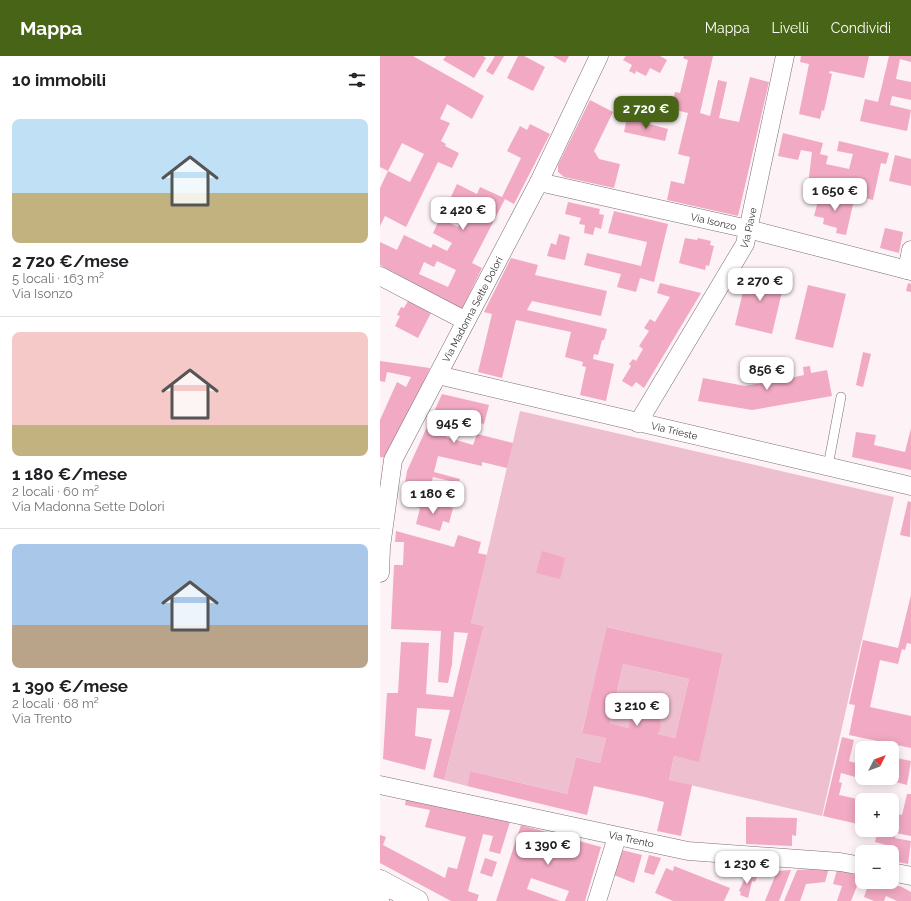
<!DOCTYPE html>
<html lang="it">
<meta charset="utf-8">
<style>
:root{--surface:#fff;--page:#f6f6f6;--text:#202124;--muted:#757577;--line:#e0e0e0;--accent:#476417}
body{margin:0;font-family:Raleway,sans-serif;background:var(--page);color:var(--text);height:100vh;display:flex;flex-direction:column;font-size:15px;white-space:nowrap}
*{box-sizing:border-box;margin:0}
p{font-size:13px;color:var(--muted)}
.icon{flex:none;width:22px;height:22px;fill:none;stroke:currentColor;stroke-width:2;stroke-linecap:round;stroke-linejoin:round}
.map{position:relative;flex:1;overflow:hidden}
.details{display:flex;flex-direction:column;background:var(--surface);width:380px}
.details>*{flex:none}
.needle{width:26px;rotate:48deg}
.fabs{position:absolute;left:475px;top:685px;display:grid;gap:8px}
.fabs a{display:grid;place-items:center;width:44px;height:44px;border-radius:8px;background:var(--surface);box-shadow:0 2px 10px #0003;font-size:20px}
.price{position:absolute;translate:-50% -34px;padding:0 9px;border-radius:8px;background:#fff;color:#222;font-size:13px;line-height:26px;filter:drop-shadow(0 1px 2px #0008)}
.price::after{content:'';position:absolute;left:50%;top:24px;width:12px;height:9px;margin-left:-6px;background:inherit;clip-path:polygon(0 0,100% 0,50% 100%)}
.price.current{background:var(--accent);color:#fff}
ul{padding:0;list-style:none}
li{display:grid;align-content:center;gap:8px;height:212px;padding:0 12px}
li+li{border-top:1px solid var(--line)}
li span{display:grid;place-items:center;height:124px;border-radius:8px;color:#555}
li>.icon{margin-inline-start:auto}
span .icon{width:72px;height:72px;fill:#fffc;stroke-width:1}
li b{font-size:17px}
h2{display:flex;justify-content:space-between;align-items:center;height:48px;padding:0 12px;font-size:17px}
header{display:flex;align-items:center;gap:24px;box-sizing:border-box;height:56px;padding:0 20px;background:var(--accent);color:#fff}
header strong{font-size:19px}
nav{display:flex;gap:22px;margin-inline-start:auto;font-size:14px}
main{display:flex;flex:1;min-height:0}
.map>svg:first-child{display:block}
.green{fill:#eebfcf}
.building{fill:#f2a9c4;fill-rule:evenodd}
.lines{fill:none;stroke-linecap:round;stroke-linejoin:round}
.service-casing{stroke:#7c6f74;stroke-width:10}
.minor-casing{stroke:#7c6f74;stroke-width:19}
.tertiary-casing{stroke:#7c6f74;stroke-width:23}
.service{stroke:#fff;stroke-width:9}
.minor{stroke:#fff;stroke-width:18}
.tertiary{stroke:#fff;stroke-width:22}
.labels{text-anchor:middle;stroke-width:3;stroke-linejoin:round;paint-order:stroke}
.street-label{font-size:10px;fill:#383335;stroke:#fff}
</style>
<header>
<strong>Mappa</strong>
<nav><a>Mappa</a><a>Livelli</a><a>Condividi</a></nav>
</header>
<main>
<section class="details">
<h2>10 immobili<svg class="icon" aria-label="filters" viewBox="0 0 24 24"><path d="M4 7h16M4 17h16"/><circle cx="9" cy="7" r="2"/><circle cx="15" cy="17" r="2"/></svg></h2>
<ul>
<li><span style="background:linear-gradient(#bfe0f5 60%,#c2b280 0)"><svg class="icon" aria-label="home" viewBox="0 0 24 24"><path d="M3 11l9-7 9 7M6 9v11h12V9"/></svg></span><div><b>2 720 €/mese</b><p>5 locali · 163 m²</p><p>Via Isonzo</p></div></li>
<li><span style="background:linear-gradient(#f6c9c9 75%,#c2b280 0)"><svg class="icon" aria-label="home" viewBox="0 0 24 24"><path d="M3 11l9-7 9 7M6 9v11h12V9"/></svg></span><div><b>1 180 €/mese</b><p>2 locali · 60 m²</p><p>Via Madonna Sette Dolori</p></div></li>
<li><span style="background:linear-gradient(#a9c7e8 65%,#b9a48a 0)"><svg class="icon" aria-label="home" viewBox="0 0 24 24"><path d="M3 11l9-7 9 7M6 9v11h12V9"/></svg></span><div><b>1 390 €/mese</b><p>2 locali · 68 m²</p><p>Via Trento</p></div></li>
</ul>
</section>
<div class="map">
<svg width="531" height="845" viewBox="0 0 531 845">
<rect width="100%" height="100%" fill="#fdf2f6"/>
<g class="green">
<polygon points="140,355 514,441 442,760 289,724 294,700 318,705 343,599 228,571 202,676 226,682 220,707 196,701 187,738 90,715 87,730 64,724 104,570 91,567"/>
<path d="M243,608L309,623L295,682L278,678C288,654 254,644 248,672L230,667Z"/>
</g>
<g class="building">
<polygon points="0,0 33,0 104,40 92,63 67,48 60,63 70,67 61,85 66,88 65,90 79,97 72,112 58,106 26,171 5,160 0,170 0,132 8,115 30,126 44,98 22,87 8,115 0,111"/>
<polygon points="66,0 103,0 106,2 94,22 63,4"/>
<polygon points="115,0 124,0 113,19 106,15"/>
<polygon points="138,0 144,0 165,11 153,35 127,22"/>
<polygon points="173,0 189,0 185,7"/>
<polygon points="246,0 280,0 287,4 280,17 270,12 266,20 256,15 255,18 249,15 252,9 243,4"/>
<polygon points="304,0 333,0 320,57 330,60 338,24 347,26 339,62 359,66 370,21 389,26 358,160 287,144 291,125 304,128 310,101 298,98 308,57 291,53 295,36 300,37 308,4 303,2"/>
<polygon points="421,0 489,0 484,22 450,15 449,17 452,18 444,55 442,54 440,63 419,58 429,8 420,6"/>
<polygon points="509,0 531,0 531,6 520,3 516,23 531,26 531,44 512,40 510,49 531,54 527,75 480,65 485,43 498,46"/>
<polygon points="210,44 233,56 214,95 219,103 240,108 234,132 184,121 178,116 178,109"/>
<polygon points="247,62 288,73 285,85 244,76"/>
<path d="M150,68L170,78L134,148L125,143L92,207L102,212L82,253L0,209V186L17,194L24,179L51,192L53,188L67,195L72,187L53,177L60,162L78,171L86,154L69,145L77,128L97,138L100,131L122,141L141,102L127,95L140,70L147,74ZM57,205L76,214L68,231L39,218L44,206L54,211Z"/>
<polygon points="403,77 443,87 440,98 448,100 446,108 469,113 473,98 457,95 459,85 509,97 506,108 501,107 493,144 428,129 432,96 421,94 418,104 398,100"/>
<polygon points="515,99 531,103 531,130 509,125"/>
<polygon points="448,139 474,144 466,179 456,177 457,172 443,168 444,162 434,160 439,141 447,143"/>
<polygon points="188,146 220,153 219,158 224,159 221,173 215,171 213,179 204,177 205,169 199,168 201,162 185,158"/>
<polygon points="234,155 288,168 274,226 260,222 256,236 237,231 241,218 204,209 207,197 261,210 267,186 228,177"/>
<polygon points="505,172 523,176 519,197 500,192"/>
<polygon points="179,178 190,181 185,204 167,200 171,187 176,189"/>
<polygon points="305,182 317,184 318,182 331,185 330,189 334,190 329,210 326,209 325,214 299,207"/>
<polygon points="131,202 158,209 155,219 227,235 221,260 152,245 147,254 227,273 224,284 222,284 218,299 214,298 213,303 234,308 226,345 200,339 206,311 202,310 203,306 185,301 191,276 136,264 122,322 98,316 112,258 104,256"/>
<polygon points="368,215 405,223 392,278 355,269"/>
<polygon points="280,227 321,237 264,332 256,326 252,331 242,325 251,310 249,308 253,303 256,305 263,293 259,290 269,275 264,272 270,263 275,266 290,241 277,237"/>
<polygon points="528,227 531,228 531,236 526,235"/>
<polygon points="428,229 466,238 453,292 415,283"/>
<polygon points="29,243 52,255 38,282 15,270 20,260 17,259 21,251 24,252"/>
<polygon points="483,296 491,298 483,331 476,329"/>
<polygon points="0,305 50,312 9,402 0,401 0,364 17,326 26,331 31,321 7,316 5,326 0,325"/>
<polygon points="430,310 431,317 447,314 452,340 372,354 318,345 323,322 365,330 382,327 381,319 390,318 392,326 424,319 423,311"/>
<polygon points="62,338 109,349 104,368 74,360 66,381 93,389 97,378 133,387 127,412 102,406 102,410 58,400 54,416 80,423 79,427 53,421 50,432 41,429 39,437 24,433 27,415"/>
<polygon points="531,372 531,414 472,401 476,376 496,379 494,389 525,396"/>
<polygon points="39,443 73,452 69,467 63,465 60,475 36,468 40,452 36,451"/>
<polygon points="528,445 531,446 530,481 520,479"/>
<polygon points="16,475 74,491 78,479 101,486 98,497 107,499 91,567 104,570 64,724 53,721 70,654 37,652 35,680 52,683 45,714 3,703 7,637 18,637 21,586 49,587 46,638 73,641 88,577 74,576 72,608 68,627 58,626 61,575 11,573 14,509 23,509 24,486 15,486"/>
<polygon points="162,495 185,502 180,523 156,517"/>
<polygon points="531,539 531,588 527,587 525,594 522,593 518,608 500,604 490,651 531,660 531,692 469,679 475,649 469,648 483,584 518,592"/>
<path d="M227,571L343,598L319,706L294,700L289,724L312,729L301,780L277,775L284,746L265,741L214,730L207,759L87,730L90,715L187,738L196,701L220,707L226,682L202,677ZM243,608L309,623L295,682L278,678L281,670L279,662L273,656L264,654L256,657L250,664L248,672L230,667Z"/>
<polygon points="462,681 474,684 469,705 482,709 482,718 479,722 461,717 459,726 462,727 459,739 482,744 482,769 443,760"/>
<polygon points="512,701 531,705 527,729 501,722 512,722"/>
<polygon points="527,738 531,738 531,780 516,777 515,782 531,785 528,808 512,805 512,796 504,796 506,789 495,786 498,774 512,774 512,757 522,759"/>
<polygon points="26,743 59,747 130,766 120,798 109,795 113,780 103,778 88,835 99,839 97,845 71,845 0,807 0,779 6,781 3,789 65,822 68,811 77,813 86,781 45,771 50,754 25,749"/>
<polygon points="366,761 417,762 416,780 412,779 412,790 366,788"/>
<polygon points="141,769 221,791 205,845 185,845 189,835 151,822 147,833 180,845 116,845"/>
<polygon points="242,794 262,799 254,827 234,819"/>
<polygon points="269,799 281,802 274,819 264,816"/>
<polygon points="105,802 117,806 112,821 100,817"/>
<polygon points="294,810 350,832 344,845 293,845 275,837 286,812 293,815"/>
<polygon points="449,812 445,826 426,828 420,845 404,845 417,814"/>
<polygon points="411,814 399,845 385,845 397,815"/>
<polygon points="457,814 481,820 471,845 457,845 462,830 453,828"/>
<polygon points="367,817 377,821 375,826 372,825 368,842 360,839 361,836 359,835"/>
<polygon points="489,826 505,826 522,831 531,836 531,845 517,845 506,840 504,845 494,845 484,841"/>
</g>
<g class="lines">
<g class="service-casing">
<polyline id="service" points="448,410 461,341"/>
</g>
<g class="minor-casing">
<g id="minor">
<path id="s1" d="M159,126L368,173L531,215"/>
<polyline points="527,214 531,194"/>
<polyline points="0,220 86,265"/>
<path id="s2" d="M58,319L531,430"/>
<path id="s3" d="M258,367L365,188L405,0"/>
<path id="s4" d="M0,517L1,491L13,404L159,126L219,0"/>
<path id="s5" d="M0,729L308,795L460,806L482,810"/>
<polyline points="512,816 531,820"/>
<polyline points="0,844 4,827"/>
<polyline points="217,845 237,781"/>
</g>
</g>
<g class="tertiary-casing">
<polyline id="tertiary" points="0,825 37,845"/>
</g>
<use href="#service" class="service"/>
<use href="#minor" class="minor"/>
<use href="#tertiary" class="tertiary"/>
</g>
<g class="labels">
<g class="street-label">
<text dy="4" stroke="none"><textPath href="#s1" startOffset="179">Via Isonzo</textPath></text>
<text dy="4" stroke="none"><textPath href="#s3" startOffset="225">Via Piave</textPath></text>
<text dy="4" stroke="none"><textPath href="#s4" startOffset="284">Via Madonna Sette Dolori</textPath></text>
<text dy="4" stroke="none"><textPath href="#s2" startOffset="243">Via Trieste</textPath></text>
<text dy="4" stroke="none"><textPath href="#s5" startOffset="257">Via Trento</textPath></text>
</g>
</g>
</svg>
<div class="fabs">
<a><svg class="needle" viewBox="-14 -14 28 28"><path d="M0-13l5 13h-10z" fill="#e53935"/><path d="M0 13l5-13h-10z" fill="#757577"/></svg></a>
<a>+</a>
<a>−</a>
</div>
<b class="price current" style="left:266px;top:74px">2 720 €</b>
<b class="price" style="left:455px;top:156px">1 650 €</b>
<b class="price" style="left:83px;top:175px">2 420 €</b>
<b class="price" style="left:380px;top:246px">2 270 €</b>
<b class="price" style="left:387px;top:335px">856 €</b>
<b class="price" style="left:74px;top:388px">945 €</b>
<b class="price" style="left:53px;top:459px">1 180 €</b>
<b class="price" style="left:257px;top:671px">3 210 €</b>
<b class="price" style="left:168px;top:810px">1 390 €</b>
<b class="price" style="left:367px;top:829px">1 230 €</b>
</div>
</main>
